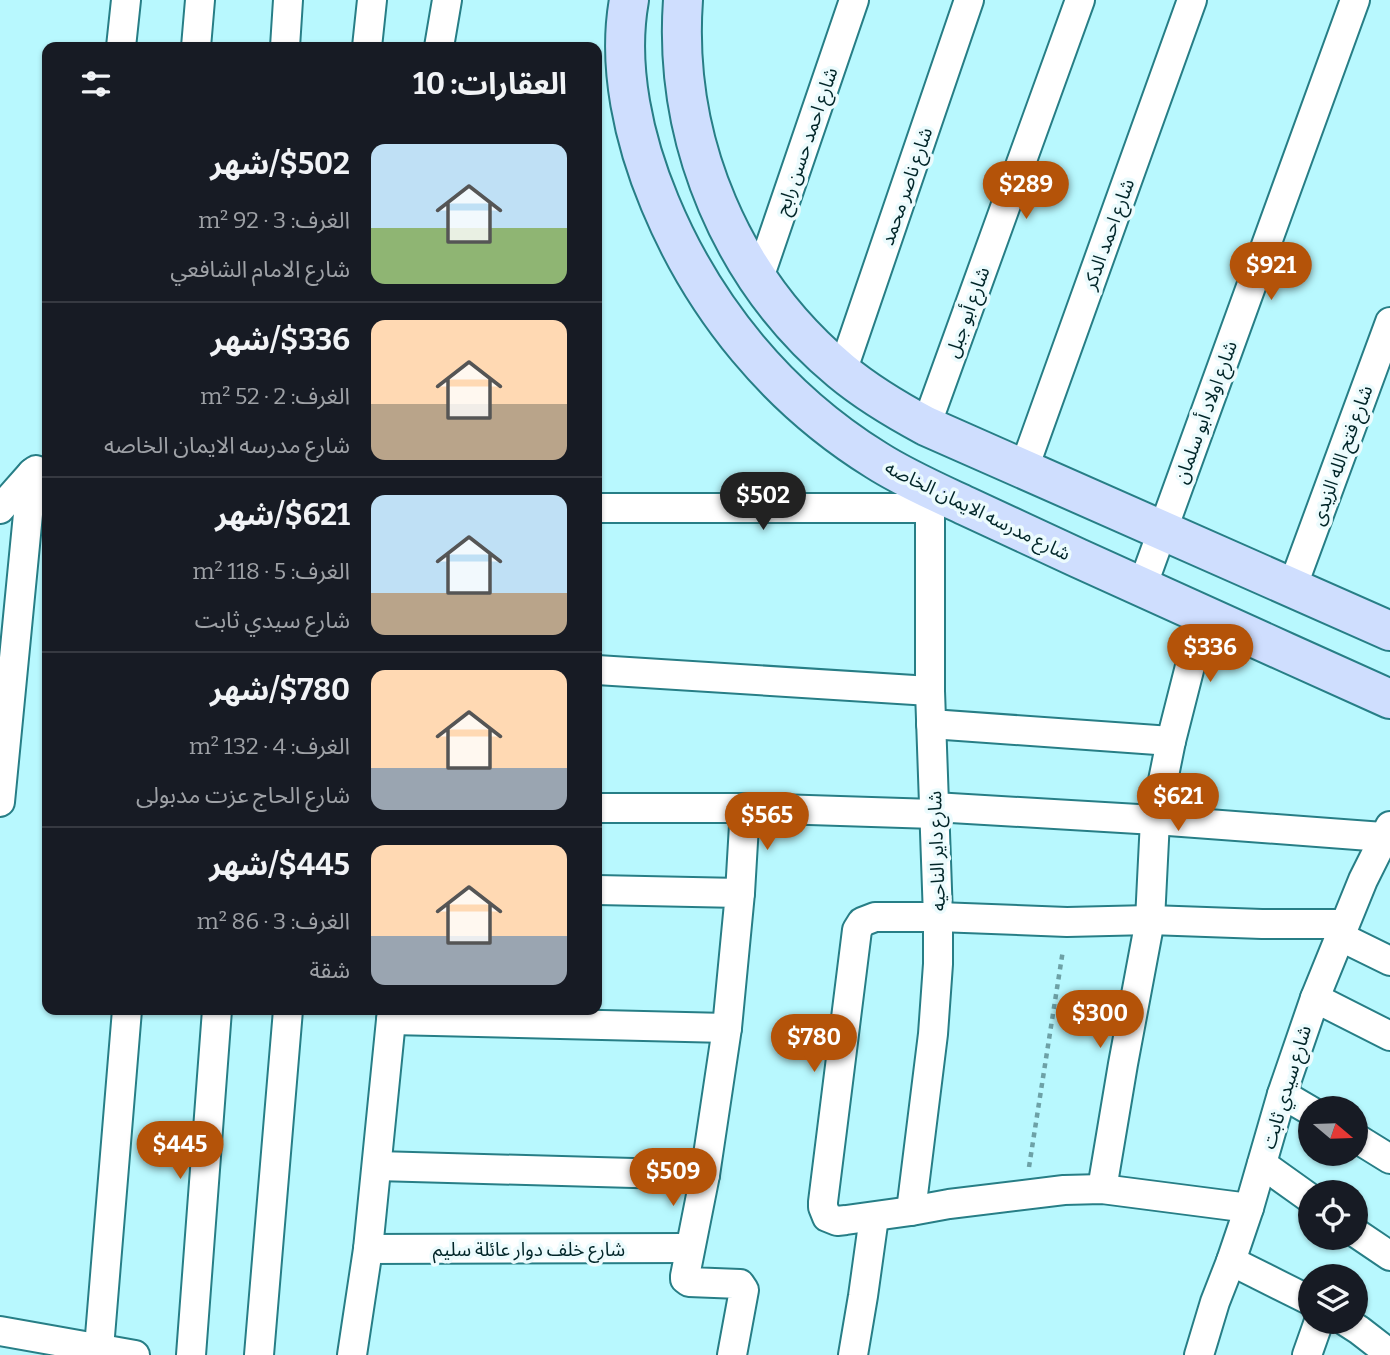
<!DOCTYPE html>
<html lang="ar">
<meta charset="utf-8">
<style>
:root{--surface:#171b24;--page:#242831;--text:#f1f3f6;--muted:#9ea1a6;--line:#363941;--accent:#b45309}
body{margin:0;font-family:Bitter,"Noto Sans Arabic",serif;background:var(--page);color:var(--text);direction:rtl;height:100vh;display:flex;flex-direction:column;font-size:26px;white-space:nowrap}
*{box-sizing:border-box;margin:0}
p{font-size:23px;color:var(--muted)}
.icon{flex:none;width:38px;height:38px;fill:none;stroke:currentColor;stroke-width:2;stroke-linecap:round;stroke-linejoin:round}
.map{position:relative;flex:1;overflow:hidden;direction:ltr}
.details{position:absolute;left:42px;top:42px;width:560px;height:973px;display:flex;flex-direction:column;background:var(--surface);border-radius:14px;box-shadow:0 2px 5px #0004;direction:rtl}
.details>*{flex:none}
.needle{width:46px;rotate:109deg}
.fabs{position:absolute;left:1298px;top:1096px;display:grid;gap:14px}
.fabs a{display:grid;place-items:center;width:70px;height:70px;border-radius:50%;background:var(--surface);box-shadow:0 2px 5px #0004;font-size:35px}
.price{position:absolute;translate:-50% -60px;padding:0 16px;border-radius:24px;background:var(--accent);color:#fff;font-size:23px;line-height:46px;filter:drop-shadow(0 2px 4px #0008)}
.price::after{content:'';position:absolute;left:50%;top:42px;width:21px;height:16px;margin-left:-10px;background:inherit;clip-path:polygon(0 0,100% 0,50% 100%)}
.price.on{background:#222;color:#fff}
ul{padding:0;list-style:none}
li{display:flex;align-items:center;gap:21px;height:175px;padding:0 35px}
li+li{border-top:2px solid var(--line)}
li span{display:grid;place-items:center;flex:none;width:196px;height:140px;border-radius:14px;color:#555}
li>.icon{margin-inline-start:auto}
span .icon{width:84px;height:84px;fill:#fffc;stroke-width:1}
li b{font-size:30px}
h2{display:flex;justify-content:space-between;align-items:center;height:84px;padding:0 35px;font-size:30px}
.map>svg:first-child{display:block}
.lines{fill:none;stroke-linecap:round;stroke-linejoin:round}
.street-casing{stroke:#277e86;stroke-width:32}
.secondary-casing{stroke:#277e86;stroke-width:42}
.path{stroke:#6da1a6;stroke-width:4.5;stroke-dasharray:5 5;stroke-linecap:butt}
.street{stroke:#fff;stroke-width:28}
.secondary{stroke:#cfdefe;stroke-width:38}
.labels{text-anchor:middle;stroke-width:7;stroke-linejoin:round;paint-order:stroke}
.street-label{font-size:19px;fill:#012528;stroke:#ecfbfd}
</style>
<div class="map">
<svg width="1390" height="1355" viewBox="0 0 1390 1355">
<rect width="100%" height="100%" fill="#b8f8fe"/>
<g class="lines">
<g class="street-casing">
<g id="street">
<polyline points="121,47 126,0"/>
<polyline points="196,47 200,0"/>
<polyline points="285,47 288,0"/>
<polyline points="367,47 372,0"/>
<polyline points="439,47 447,0"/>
<polyline points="758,281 854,0"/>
<polyline points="842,372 969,0"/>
<polyline points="926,426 1080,0"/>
<polyline points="1024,468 1192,0"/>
<polyline points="597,508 930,508"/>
<polyline points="0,509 32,473 36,470"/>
<polyline points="1142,587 1355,0"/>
<polyline points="1292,588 1390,322"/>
<polyline points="597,670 930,691"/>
<polyline points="931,724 1171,741"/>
<polyline points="0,802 32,473"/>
<polyline points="934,807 1155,820 1383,837"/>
<polyline points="597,808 745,808 934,814"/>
<polyline points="597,890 740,893 727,1028 705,1175 685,1276 685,1279 689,1282 740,1284 744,1290 732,1355"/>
<polyline points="740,893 745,808"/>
<polyline points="1339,936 1390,961"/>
<polyline points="1315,998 1390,1036"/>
<polyline points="391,1020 727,1028"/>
<polyline points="1282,1094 1311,1111"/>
<polyline points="1356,1138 1390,1159"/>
<polyline points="1262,1164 1311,1199"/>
<polyline points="377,1166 705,1175"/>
<polyline points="1102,1189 1123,1064 1150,920 1155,820 1171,741 1203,615"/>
<polyline points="1249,1208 1102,1189 1064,1190 949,1204 911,1211 846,1220 837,1221 827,1217 823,1207 823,1202 857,930 862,922 875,917 938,917 1067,922 1150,920 1262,924 1344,924"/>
<polyline points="911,1211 933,1034 938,964 938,917 930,691 930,490"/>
<polyline points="1356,1233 1390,1256"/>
<polyline points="368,1249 689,1248"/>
<polyline points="1231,1261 1311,1301"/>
<polyline points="1345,1321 1359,1330 1390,1354"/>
<polyline points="0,1331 135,1355"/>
<polyline points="99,1348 127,1010"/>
<polyline points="191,1355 217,1010"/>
<polyline points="259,1355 288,1010"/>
<polyline points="352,1355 368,1249 392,1010"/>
<polyline points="853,1355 863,1296 874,1217"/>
<polyline points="1199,1355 1215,1302 1231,1261 1249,1208 1282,1094 1315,998 1363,880 1390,826"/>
<polyline points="1307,1355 1319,1321"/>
</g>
</g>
<g class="secondary-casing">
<g id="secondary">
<path d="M629,0C617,67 634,141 660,203C704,309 778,399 876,460C904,478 936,492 966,506C1003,523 1041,541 1078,558C1182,606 1286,652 1390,699"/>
<path d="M683,0C673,141 732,280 841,371C865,391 898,411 926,426L1390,631"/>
</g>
</g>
<polyline class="path" points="1029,1167 1063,950"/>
<use href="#street" class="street"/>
<use href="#secondary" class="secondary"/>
</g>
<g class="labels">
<g class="street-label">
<text transform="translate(806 141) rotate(-71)" y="7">شارع احمد حسن رابح</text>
<text transform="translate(906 186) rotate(-71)" y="7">شارع ناصر محمد</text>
<text transform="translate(1108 234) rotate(-70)" y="7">شارع احمد الدكر</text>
<text transform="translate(967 312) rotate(-70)" y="7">شارع أبو جبل</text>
<text transform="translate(1205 412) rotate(-70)" y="7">شارع اولاد أبو سلمان</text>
<text transform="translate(1341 455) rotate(-70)" y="7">شارع فتح الله الزيدى</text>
<text transform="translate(978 510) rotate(26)" y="7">شارع مدرسه الايمان الخاصه</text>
<text transform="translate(936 851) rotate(-92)" y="7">شارع داير الناحيه</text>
<text transform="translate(1286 1087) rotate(-73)" y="7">شارع سيدي ثابت</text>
<text x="529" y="1256">شارع خلف دوار عائلة سليم</text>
</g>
</g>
</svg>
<div class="fabs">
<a><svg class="needle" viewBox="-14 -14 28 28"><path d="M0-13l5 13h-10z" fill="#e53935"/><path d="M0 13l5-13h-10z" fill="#9ea1a6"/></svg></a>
<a><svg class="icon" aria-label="locate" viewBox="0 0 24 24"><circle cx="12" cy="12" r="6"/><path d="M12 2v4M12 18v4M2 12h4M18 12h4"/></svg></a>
<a><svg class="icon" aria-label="layers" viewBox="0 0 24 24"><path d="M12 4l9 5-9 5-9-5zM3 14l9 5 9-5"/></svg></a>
</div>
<b class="price" style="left:1026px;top:221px">$289</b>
<b class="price" style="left:1271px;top:302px">$921</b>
<b class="price on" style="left:763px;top:532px">$502</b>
<b class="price" style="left:1210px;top:684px">$336</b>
<b class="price" style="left:1178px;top:833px">$621</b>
<b class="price" style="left:767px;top:852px">$565</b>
<b class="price" style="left:1100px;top:1050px">$300</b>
<b class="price" style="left:814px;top:1074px">$780</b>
<b class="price" style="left:180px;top:1181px">$445</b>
<b class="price" style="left:673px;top:1208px">$509</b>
<section class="details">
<h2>العقارات: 10<svg class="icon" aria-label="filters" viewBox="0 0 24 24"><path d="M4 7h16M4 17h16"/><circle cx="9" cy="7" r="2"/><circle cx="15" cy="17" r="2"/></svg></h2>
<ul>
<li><span style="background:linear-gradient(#bfe0f5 60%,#8fb573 0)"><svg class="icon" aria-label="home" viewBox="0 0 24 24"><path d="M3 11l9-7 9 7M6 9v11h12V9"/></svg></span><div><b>$502/شهر</b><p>الغرف: 3 · 92 m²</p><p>شارع الامام الشافعي</p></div></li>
<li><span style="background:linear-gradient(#ffd9b3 60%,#b9a48a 0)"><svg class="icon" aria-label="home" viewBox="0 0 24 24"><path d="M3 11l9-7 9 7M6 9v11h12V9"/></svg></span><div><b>$336/شهر</b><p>الغرف: 2 · 52 m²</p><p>شارع مدرسه الايمان الخاصه</p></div></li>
<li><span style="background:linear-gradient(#bfe0f5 70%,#b9a48a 0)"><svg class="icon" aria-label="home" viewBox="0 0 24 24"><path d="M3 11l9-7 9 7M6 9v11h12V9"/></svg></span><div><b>$621/شهر</b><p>الغرف: 5 · 118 m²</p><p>شارع سيدي ثابت</p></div></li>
<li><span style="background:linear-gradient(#ffd9b3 70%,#9aa5b1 0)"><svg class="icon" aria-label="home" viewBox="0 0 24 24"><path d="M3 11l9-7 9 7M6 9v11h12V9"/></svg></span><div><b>$780/شهر</b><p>الغرف: 4 · 132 m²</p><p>شارع الحاج عزت مدبولى</p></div></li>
<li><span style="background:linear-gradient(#ffd9b3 65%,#9aa5b1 0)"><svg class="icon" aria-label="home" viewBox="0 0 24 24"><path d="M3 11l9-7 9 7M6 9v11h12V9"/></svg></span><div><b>$445/شهر</b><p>الغرف: 3 · 86 m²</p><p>شقة</p></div></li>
</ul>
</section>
</div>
